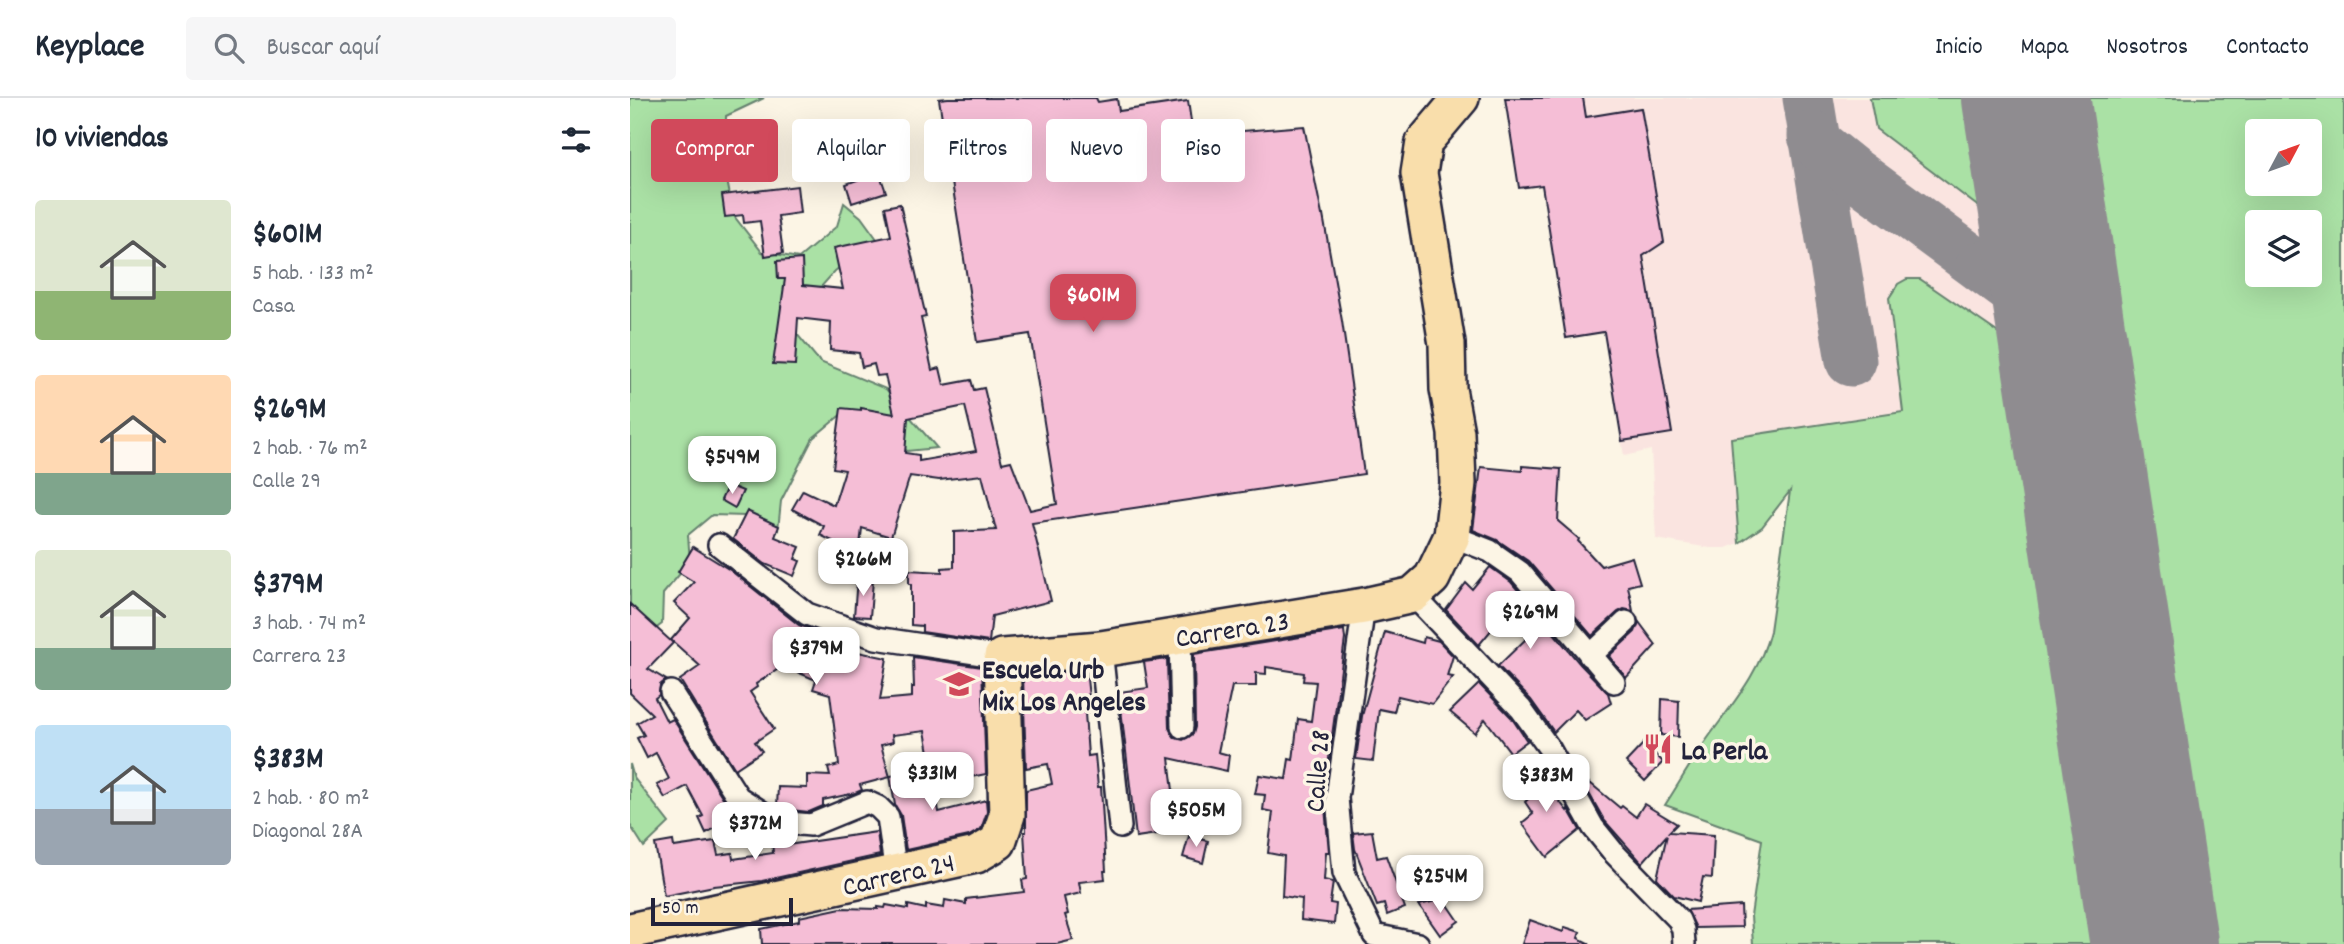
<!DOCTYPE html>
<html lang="es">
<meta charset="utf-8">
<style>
:root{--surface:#fff;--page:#f6f6f7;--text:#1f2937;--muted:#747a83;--line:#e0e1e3;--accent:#d1495b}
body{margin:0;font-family:Dekko,sans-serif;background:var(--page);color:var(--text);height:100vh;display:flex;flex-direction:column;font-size:26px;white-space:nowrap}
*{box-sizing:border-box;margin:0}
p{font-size:23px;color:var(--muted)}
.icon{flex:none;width:38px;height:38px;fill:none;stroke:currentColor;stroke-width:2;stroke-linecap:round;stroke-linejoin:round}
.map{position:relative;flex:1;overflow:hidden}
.drawer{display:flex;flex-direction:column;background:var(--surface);width:630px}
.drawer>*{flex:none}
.banner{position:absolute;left:21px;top:21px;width:665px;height:63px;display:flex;gap:14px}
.needle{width:46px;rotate:49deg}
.controls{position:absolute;left:1615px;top:21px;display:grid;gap:14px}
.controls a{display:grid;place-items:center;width:77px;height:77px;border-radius:7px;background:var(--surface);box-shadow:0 7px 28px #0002;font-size:35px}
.scale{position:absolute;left:21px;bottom:18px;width:142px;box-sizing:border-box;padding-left:7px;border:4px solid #22223b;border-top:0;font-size:19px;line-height:24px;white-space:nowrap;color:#22223b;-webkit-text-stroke:5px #fcf5e5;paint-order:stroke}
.price{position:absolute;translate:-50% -60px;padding:0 16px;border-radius:14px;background:#fff;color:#222;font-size:23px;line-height:46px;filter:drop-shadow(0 2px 4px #0008)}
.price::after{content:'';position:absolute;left:50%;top:42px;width:21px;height:16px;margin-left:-10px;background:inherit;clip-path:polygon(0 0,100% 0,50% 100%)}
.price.on{background:var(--accent);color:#fff}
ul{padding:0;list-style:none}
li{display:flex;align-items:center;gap:21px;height:175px;padding:0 35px}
li span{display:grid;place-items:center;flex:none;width:196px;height:140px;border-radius:7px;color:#555}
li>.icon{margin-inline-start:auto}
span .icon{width:84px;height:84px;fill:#fffc;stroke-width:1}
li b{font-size:30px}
h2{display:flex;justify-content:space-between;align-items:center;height:84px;padding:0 35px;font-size:30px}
.tag{padding:0 24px;border-radius:7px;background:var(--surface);box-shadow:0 7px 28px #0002;font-size:24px;line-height:63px}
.tag.on{background:var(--accent);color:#fff}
header{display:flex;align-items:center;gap:42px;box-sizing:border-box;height:98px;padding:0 35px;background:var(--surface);border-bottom:2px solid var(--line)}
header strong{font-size:33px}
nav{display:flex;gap:38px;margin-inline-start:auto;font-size:24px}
.search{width:490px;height:63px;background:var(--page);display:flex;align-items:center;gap:18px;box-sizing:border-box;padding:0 24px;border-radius:7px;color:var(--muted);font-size:26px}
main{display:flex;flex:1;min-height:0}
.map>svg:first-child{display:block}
.built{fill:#fae4e0;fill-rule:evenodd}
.green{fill:#aae1a5;stroke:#668270;stroke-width:2;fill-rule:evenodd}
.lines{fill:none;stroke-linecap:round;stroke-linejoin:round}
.taxiway{stroke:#8f8c90;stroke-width:51}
.runway{stroke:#8f8c90;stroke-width:128}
.building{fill:#f5bed6;stroke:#22223b;stroke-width:2;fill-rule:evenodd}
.street-casing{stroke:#22223b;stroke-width:26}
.primary-casing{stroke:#22223b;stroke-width:40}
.street{stroke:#fcf5e5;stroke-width:21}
.primary{stroke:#f9deab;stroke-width:35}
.labels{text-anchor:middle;stroke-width:7;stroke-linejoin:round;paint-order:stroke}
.street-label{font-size:28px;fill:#22223b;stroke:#fcf5e5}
.poi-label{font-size:28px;font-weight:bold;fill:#22223b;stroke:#fcf5e5;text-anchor:start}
</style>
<header>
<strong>Keyplace</strong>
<div class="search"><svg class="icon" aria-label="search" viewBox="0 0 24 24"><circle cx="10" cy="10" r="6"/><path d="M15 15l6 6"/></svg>Buscar aquí</div>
<nav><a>Inicio</a><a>Mapa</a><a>Nosotros</a><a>Contacto</a></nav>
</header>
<main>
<section class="drawer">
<h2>10 viviendas<svg class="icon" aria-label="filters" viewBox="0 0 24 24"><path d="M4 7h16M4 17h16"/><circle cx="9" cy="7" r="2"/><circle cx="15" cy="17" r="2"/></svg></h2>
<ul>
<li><span style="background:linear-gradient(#dfe7d0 65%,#8fb573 0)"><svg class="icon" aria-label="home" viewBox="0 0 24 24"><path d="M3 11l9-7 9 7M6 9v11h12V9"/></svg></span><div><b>$601M</b><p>5 hab. · 133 m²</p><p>Casa</p></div></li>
<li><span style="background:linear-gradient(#ffd9b3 70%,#7fa58c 0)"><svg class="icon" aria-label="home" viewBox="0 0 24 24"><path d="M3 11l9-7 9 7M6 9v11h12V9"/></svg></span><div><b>$269M</b><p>2 hab. · 76 m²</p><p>Calle 29</p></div></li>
<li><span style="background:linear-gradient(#dfe7d0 70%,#7fa58c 0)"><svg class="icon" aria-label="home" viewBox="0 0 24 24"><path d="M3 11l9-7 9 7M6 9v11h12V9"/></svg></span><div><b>$379M</b><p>3 hab. · 74 m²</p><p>Carrera 23</p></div></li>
<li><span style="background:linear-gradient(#bfe0f5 60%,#9aa5b1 0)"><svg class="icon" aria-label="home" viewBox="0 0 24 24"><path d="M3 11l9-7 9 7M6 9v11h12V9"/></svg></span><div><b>$383M</b><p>2 hab. · 80 m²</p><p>Diagonal 28A</p></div></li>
</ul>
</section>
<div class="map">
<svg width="1714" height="846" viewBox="0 0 1714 846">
<rect width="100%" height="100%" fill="#fcf5e5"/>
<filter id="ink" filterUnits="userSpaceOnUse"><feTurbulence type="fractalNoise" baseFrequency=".0143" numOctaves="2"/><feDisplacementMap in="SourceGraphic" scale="14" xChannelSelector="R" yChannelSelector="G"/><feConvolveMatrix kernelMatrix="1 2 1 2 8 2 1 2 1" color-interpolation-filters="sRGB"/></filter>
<g filter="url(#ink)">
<path class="built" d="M875,0H1714V846H1123L1121,818L1132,742L1035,707L1073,647L1127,572L1135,554L1160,393L1132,429L1109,445L1096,450H1080L1026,441L1021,352L994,358L974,234L936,240L912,87L889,90ZM1628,33H1680V86H1628ZM1628,124H1680V177H1628Z"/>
<g class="green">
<polygon points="0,0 134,0 96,18 95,72 104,118 132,154 169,160 207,128 214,105 231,119 247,141 205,173 181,200 161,229 190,264 256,291 307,350 277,353 245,321 214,314 183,340 151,403 148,432 116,418 82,417 58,437 60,464 33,496 32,526 12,541 0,529"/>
<polygon points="1240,0 1334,0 1350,110 1246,31"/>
<path d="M1449,0H1714V846H1580ZM1628,33H1680V86H1628ZM1680,124V177H1628V124Z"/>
<path d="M1277,181H1290L1383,245L1478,846H1123L1121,818L1132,742L1035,707C1048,687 1060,666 1073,647C1099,609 1129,578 1140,533L1160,393L1132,429L1109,445L1101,340L1273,314L1259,200L1268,186Z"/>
<polygon points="0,666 4,680 39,725 14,749 0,727"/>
</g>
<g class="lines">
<g class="taxiway">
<polyline points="1178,0 1221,263"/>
<polyline points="1183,38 1190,48 1221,73 1403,207 1422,227 1435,261"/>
<path d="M1351,168C1386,178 1408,145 1413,115"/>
</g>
<polyline class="runway" points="1396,0 1524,846"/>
</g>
<g class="building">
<path d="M318,0H466L468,4L487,1L489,13L558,3L563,37L674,28L692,117H693L712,223L734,376L402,425L421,503L362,518L359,544L292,534V528L281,527V486H279V472L312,474V470L324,469V434L366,432L352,377L309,382L280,378L261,439L232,430L229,456L190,437L194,428L162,411L173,392L204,407L215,372L203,370L211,310L231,312V310L264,316L255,277L247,278L244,266L232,269L229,255L200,252L201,224L168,220L165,267L143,266L155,181H148L147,163L172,161L173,187L213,191L204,150L261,138L255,109L270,106L296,219L291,220L302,272L310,270L314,287L341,282L344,292L354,290L372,365L381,363L400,412L427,406L400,236L347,244L309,1ZM335,308L346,353L289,363V357L275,355L278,320Z"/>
<polygon points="875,0 953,0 956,19 1011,10 1034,144 1013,158 1042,335 992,343 974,234 936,240 912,87 889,90"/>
<polygon points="249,74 256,94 222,105 216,86"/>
<polygon points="167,88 170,115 148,118 153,155 135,158 130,123 114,125 113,117 95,119 92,97"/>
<polygon points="892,368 931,371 928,423 949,441 948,443 971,468 1002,459 1010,485 998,488 1003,513 994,511 988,514 962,538 898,463 867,442 843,432 851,369 892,373"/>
<polygon points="98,387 113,393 105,410 91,402"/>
<polygon points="117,413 149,428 145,439 170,449 165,461 170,463 164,478 135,466 103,441"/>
<polygon points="63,449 100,472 169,527 198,537 196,541 210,546 209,550 257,560 250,602 282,599 282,589 284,589 283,559 352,569 356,676 336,680 333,663 302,670 295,633 262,637 263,644 251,647 260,679 230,687 232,692 225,695 193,702 193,708 179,714 151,711 147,708 148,689 177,690 177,677 200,678 198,670 209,667 200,596 183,591 186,582 153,568 126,586 127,589 120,594 144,631 125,644 132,653 105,671 50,582 70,568 41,542 60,520 44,505 64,484 48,474"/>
<polygon points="860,469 881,484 950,566 978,595 981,605 955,622 946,612 924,634 901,602 868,568 899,538 876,514 849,547 816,512 836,485 842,491"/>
<polygon points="227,480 243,482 240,519 224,518"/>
<polygon points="0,506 43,545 18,571 36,582 30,587 29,597 25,600 37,624 43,621 97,706 104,712 101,713 104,720 76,735 69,720 73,718 57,688 35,700 27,687 39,681 26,655 17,660 7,640 14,637 7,625 22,616 0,595"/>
<polygon points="1009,524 1026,547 996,580 979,558 1005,534"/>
<polygon points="714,532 715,541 694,698 699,754 696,754 694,782 703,784 700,805 706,806 704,826 671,822 672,801 652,798 654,758 638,755 643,714 633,712 635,697 625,696 629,677 656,681 659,661 663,662 668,621 681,623 686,584 673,583 674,575 636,569 636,576 626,575 626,588 602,588 588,654 599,657 597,673 539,660 548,733 506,739 489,594 518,590 514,564 537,561 539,630 545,640 553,642 563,636 565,629 564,556"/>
<polygon points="755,534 793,545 794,539 809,543 823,558 817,578 823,579 802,606 768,598 764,614 749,611 743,663 726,661 732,618"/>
<polygon points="456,572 459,599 463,598 464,613 455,615 458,658 465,657 468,689 471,689 476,773 474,773 475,781 449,784 451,795 434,799 438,816 435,817 443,842 427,846 132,846 131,831 169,823 169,819 211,810 248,811 248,809 255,810 256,807 278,811 278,807 296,811 296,807 314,810 315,802 336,806 336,801 394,794 392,782 397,781 394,734 396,734 396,692 422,686 418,666 396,670 393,578"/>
<polygon points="849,586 881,619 897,643 881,655 855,621 845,635 820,614"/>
<polygon points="1032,601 1049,603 1048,639 1031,637"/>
<polygon points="1014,645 1033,664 1015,683 996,664"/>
<polygon points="903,669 906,676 910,673 920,691 937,713 938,711 950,732 917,759 892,725 903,716 895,704 898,701 885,680"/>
<polygon points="302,671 309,714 356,702 357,714 351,731 339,738 276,752 271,717 265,707 260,678"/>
<polygon points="960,685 990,710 992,708 1006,719 1014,706 1047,726 1039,734 1084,737 1082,780 1073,779 1068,804 1044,798 1027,780 1037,737 1012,765 974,722 956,690"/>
<polygon points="742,733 747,760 756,758 775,810 757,817 754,806 747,808 725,751 723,735"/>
<polygon points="247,734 250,757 132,783 84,788 34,798 25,746 43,743 44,749 85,743 88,757 102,755 103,761 143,755 142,743 156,740 157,747"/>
<polygon points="559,738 578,743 573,765 553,759"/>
<polygon points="814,801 829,823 810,837 789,807"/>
<polygon points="1111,808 1112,829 1066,830 1057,812"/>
<polygon points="900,822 933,834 935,829 950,834 948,840 960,846 892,846"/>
</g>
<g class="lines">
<g class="street-casing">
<g id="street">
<polyline points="822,438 860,453 890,474 984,584"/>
<polyline points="89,447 177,516 246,540 372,559"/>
<polyline points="783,497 891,611 919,650 963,729 984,755 1049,822 1053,832 1054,846"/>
<polyline points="734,508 707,700 714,775 744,837"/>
<polyline points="550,538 552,629"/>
<polyline points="471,551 490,729"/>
<polyline points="960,558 996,524"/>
<polyline points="41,594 108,699 147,724 181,727 237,704 248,709 258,719 266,776"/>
<polyline points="744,837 788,846"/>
</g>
</g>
<g class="primary-casing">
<polyline id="primary" points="0,833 346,757 368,744 377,717 372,559 471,551 734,508 783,497 802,480 822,438 828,385 826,335 818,291 817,246 789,75 794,44 831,0"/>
</g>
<use href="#street" class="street"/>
<use href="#primary" class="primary"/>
</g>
</g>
<defs>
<g id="school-bare" transform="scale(2.415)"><path d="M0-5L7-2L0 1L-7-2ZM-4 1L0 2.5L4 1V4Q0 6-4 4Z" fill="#d1495b" stroke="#fcf5e5" stroke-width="2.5" paint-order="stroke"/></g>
<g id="restaurant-bare" transform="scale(2.415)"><path d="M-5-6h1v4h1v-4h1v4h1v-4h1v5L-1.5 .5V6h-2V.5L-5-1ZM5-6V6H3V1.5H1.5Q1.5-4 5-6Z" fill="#d1495b" stroke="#fcf5e5" stroke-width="2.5" paint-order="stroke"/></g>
</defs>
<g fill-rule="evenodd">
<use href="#school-bare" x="329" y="586"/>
<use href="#restaurant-bare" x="1028" y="651"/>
</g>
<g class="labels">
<g class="street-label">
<text transform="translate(602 530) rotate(-9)" y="10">Carrera 23</text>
<text transform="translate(686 673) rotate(-86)" y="10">Calle 28</text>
<text transform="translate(268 775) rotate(-13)" y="10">Carrera 24</text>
</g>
<g class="poi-label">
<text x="352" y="580">Escuela Urb<tspan x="352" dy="32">Mix Los Angeles</tspan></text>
<text x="1051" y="661">La Perla</text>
</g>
</g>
</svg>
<div class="controls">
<a><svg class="needle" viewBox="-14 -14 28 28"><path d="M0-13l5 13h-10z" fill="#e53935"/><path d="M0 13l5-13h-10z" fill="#747a83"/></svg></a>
<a><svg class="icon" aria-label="layers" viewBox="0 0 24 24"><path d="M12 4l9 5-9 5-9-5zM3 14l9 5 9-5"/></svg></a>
</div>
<div class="scale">50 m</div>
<b class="price on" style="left:463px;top:236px">$601M</b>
<b class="price" style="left:102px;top:398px">$549M</b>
<b class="price" style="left:233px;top:500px">$266M</b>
<b class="price" style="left:900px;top:553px">$269M</b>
<b class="price" style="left:186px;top:589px">$379M</b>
<b class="price" style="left:302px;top:714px">$331M</b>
<b class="price" style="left:916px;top:716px">$383M</b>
<b class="price" style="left:566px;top:751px">$505M</b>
<b class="price" style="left:125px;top:764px">$372M</b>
<b class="price" style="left:810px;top:817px">$254M</b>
<div class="banner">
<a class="tag on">Comprar</a>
<a class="tag">Alquilar</a>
<a class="tag">Filtros</a>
<a class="tag">Nuevo</a>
<a class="tag">Piso</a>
</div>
</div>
</main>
